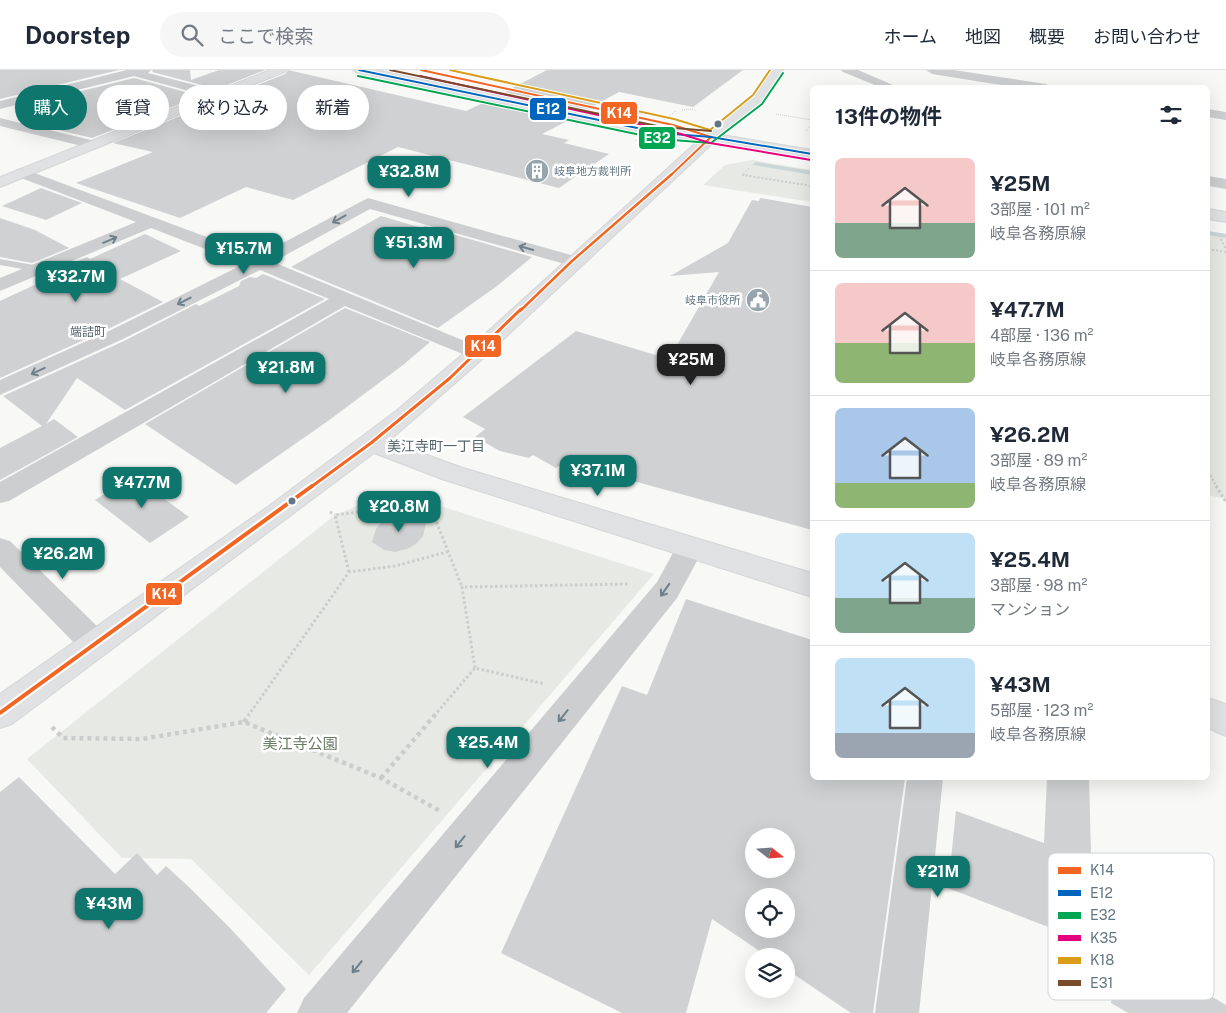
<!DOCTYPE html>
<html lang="ja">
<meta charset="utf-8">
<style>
:root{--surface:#fff;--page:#f6f6f7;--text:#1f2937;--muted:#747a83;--line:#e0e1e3;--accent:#0f766e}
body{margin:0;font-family:"Public Sans","Noto Sans JP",sans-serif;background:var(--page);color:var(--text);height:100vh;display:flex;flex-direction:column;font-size:19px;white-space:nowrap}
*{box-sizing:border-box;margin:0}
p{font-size:16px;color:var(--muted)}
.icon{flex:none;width:28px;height:28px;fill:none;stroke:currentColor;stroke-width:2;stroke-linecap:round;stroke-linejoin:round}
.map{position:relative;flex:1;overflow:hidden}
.sheet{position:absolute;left:810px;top:15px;width:400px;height:695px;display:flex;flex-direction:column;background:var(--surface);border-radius:8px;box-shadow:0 5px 20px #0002}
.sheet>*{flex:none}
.hud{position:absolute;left:15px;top:15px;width:475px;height:45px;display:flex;gap:10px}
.needle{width:32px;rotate:107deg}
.buttons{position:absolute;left:745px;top:758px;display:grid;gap:10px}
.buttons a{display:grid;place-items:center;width:50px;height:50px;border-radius:50%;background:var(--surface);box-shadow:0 5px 20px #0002;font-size:25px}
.price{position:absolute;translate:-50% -42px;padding:0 11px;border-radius:10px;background:var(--accent);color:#fff;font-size:16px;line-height:32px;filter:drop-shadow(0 1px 2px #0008)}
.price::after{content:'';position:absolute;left:50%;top:30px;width:15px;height:11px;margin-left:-8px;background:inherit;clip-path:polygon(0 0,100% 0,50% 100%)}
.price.active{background:#222;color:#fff}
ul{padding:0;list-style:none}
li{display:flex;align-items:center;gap:15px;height:125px;padding:0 25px}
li+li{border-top:1px solid var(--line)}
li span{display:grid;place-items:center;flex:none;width:140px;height:100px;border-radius:8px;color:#555}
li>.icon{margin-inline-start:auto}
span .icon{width:60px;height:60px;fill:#fffc;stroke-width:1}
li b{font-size:21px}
h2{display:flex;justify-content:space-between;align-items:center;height:60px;padding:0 25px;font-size:21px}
.tag{padding:0 18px;border-radius:22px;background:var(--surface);box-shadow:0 5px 20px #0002;font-size:18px;line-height:45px}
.tag.active{background:var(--accent);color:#fff}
header{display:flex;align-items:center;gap:30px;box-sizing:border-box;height:70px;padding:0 25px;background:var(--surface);border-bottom:1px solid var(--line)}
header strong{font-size:24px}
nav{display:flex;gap:28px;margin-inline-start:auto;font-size:18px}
.search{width:350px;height:45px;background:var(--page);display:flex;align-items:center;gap:12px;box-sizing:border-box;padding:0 18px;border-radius:28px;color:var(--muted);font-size:19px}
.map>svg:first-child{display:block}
.green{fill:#e7eae4}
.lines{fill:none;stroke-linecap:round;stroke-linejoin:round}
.stream{fill:#cbd6d8;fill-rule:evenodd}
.building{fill:#cfd1d2;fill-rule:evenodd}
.secondary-casing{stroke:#d5d6d7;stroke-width:2}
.path-far4{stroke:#cbcccc;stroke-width:1;stroke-dasharray:1 1;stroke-linecap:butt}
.path-far3{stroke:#cbcccc;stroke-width:2;stroke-dasharray:2 2;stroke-linecap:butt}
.path-far2{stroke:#cbcccc;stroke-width:2.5;stroke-dasharray:2 2;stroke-linecap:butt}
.path-far1{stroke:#cbcccc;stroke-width:3;stroke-dasharray:2.5 2.5;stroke-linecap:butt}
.path{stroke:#cbcccc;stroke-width:4.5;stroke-dasharray:4 4;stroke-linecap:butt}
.lane{fill:#cdcecf;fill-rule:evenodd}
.street{fill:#cdcecf;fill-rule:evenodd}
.secondary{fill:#e0e1e2;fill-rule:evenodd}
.path-bridge{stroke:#cbcccc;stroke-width:1;stroke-dasharray:1 1;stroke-linecap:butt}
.bus-1-far3-casing{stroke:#fff;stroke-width:4}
.bus-1-far2-casing{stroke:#fff;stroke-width:5}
.bus-1-far1-casing{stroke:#fff;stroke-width:6}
.bus-1-casing{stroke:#fff;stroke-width:8}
.bus-2-casing{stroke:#fff;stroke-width:4}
.bus-3-casing{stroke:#fff;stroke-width:4}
.bus-4-casing{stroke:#fff;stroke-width:4}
.bus-5-casing{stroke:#fff;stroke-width:4}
.bus-6-casing{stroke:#fff;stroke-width:4}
.bus-1-far3{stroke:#f26522;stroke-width:2}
.bus-1-far2{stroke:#f26522;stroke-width:2.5}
.bus-1-far1{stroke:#f26522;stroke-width:3}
.bus-1{stroke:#f26522;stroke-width:4}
.bus-2{stroke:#0065bd;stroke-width:2}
.bus-3{stroke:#00a651;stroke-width:2}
.bus-4{stroke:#e5007d;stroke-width:2}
.bus-5{stroke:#d99d1a;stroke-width:2}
.bus-6{stroke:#7a4b2a;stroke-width:2}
.oneway{stroke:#6d808c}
.bus-dot{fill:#627784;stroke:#fff;stroke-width:2}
.labels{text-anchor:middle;stroke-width:5;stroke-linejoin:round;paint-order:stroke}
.far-poi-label{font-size:11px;fill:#627784;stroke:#fff;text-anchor:start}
.far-quarter-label{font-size:12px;fill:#54656e;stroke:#fff}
.neighbourhood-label{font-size:14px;fill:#54656e;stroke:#fff}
.near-park-label{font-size:15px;fill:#687a61;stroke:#fff}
.key{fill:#fff;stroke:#d0d6da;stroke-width:1}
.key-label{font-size:14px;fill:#627784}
.line-badge{stroke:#fff;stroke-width:2}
.badge-label{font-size:14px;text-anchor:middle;font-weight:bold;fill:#fff}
</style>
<header>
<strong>Doorstep</strong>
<div class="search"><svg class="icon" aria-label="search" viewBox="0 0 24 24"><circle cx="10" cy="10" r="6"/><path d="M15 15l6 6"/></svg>ここで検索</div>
<nav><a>ホーム</a><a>地図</a><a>概要</a><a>お問い合わせ</a></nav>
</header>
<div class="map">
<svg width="1226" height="943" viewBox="0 0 1226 943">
<rect width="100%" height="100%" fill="#f8f8f7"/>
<g class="green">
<polygon points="752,90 812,100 812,132 703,115 725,95"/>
<polygon points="1208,161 1226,164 1226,429 1208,425"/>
<polygon points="393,421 654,504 309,905 191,789 122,788 27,689 335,445"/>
</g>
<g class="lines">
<g class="stream">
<polygon points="756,92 812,101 812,105 754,95 753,94"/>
<polygon points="1208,161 1226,164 1226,168 1208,165"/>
</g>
</g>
<g class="building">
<polygon points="0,0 119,0 0,29"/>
<polygon points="153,0 190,0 191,10 219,0 265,0 217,19 152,2"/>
<polygon points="288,0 466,41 485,32 569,50 542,64 569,70 564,73 609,84 559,118 398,77 293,130 246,117 180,148 76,113 153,82 113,73 285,4"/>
<polygon points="547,0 743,0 693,37 619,22 584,41 501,24"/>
<polygon points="134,8 200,26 92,68 16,50 35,43 13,38"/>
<polygon points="41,118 49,121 82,133 46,150 2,136"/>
<polygon points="760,128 812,137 812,460 564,392 556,398 533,385 529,388 500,381 475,367 485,359 463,347 576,261 669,289 719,202 670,206 728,173 752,130 759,131"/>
<polygon points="381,146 422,158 425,156 532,187 497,216 438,258 291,197"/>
<polygon points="0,148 35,160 69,178 32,193 0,187"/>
<polygon points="145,164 181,181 120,209 163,232 108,259 0,308 0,231 43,211 37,208 87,187 90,189"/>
<polygon points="263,204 325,229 125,340 77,308 46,354 54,349 78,367 0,410 0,378 42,356 3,326 124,271 196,234 199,236 239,216 241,211 250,207 256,208"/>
<polygon points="345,238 430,272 403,295 328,351 236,415 145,354"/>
<polygon points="133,406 189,447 150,473 95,430"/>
<polygon points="404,444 414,445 426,453 423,466 416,474 407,479 395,482 384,480 372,472 376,459 382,451 392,446"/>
<path d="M686,529L812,570V708H905L873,943H851L786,899V886H767L712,849L686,943H622L501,883L622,616L647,625ZM754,766H786V799H754ZM754,826H786V859H754Z"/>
<polygon points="19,707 115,804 137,783 157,805 166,796 191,819 229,857 286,919 266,943 0,943 0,722"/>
<polygon points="1047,708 1089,708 1091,784 1186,818 1197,918 1226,935 1226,943 1128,943 1111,933 1118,884 948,818 956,741 1044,773"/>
</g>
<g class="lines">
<g class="secondary-casing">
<g id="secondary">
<polygon points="270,0 286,0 284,2 0,117 0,107"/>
<path d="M353,0H376L661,59L708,63C731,43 757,28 771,0H783C770,29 746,45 722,65L812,80V88L714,72L478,293L389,371L460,397L812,503V527L442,409L374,383L12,654L0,658V624L269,436L396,341L463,284L699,70L661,67L359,4Z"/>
<polygon points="1208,139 1226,142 1226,152 1208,149"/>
<polygon points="1208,628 1226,634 1226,666 1208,658"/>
</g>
</g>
<g class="path-far4">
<polyline points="682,40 693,39 696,41"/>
<polyline points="776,44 812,50"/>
<polyline points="806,61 812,54"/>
<polyline points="743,105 749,98"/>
</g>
<g class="path-far3">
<polyline points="744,104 743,105 812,116"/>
<polyline points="1221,169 1226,180"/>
<polyline points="1208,179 1226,182"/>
</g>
<polyline class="path-far2" points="1208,402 1217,417"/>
<g class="path-far1">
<polyline points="1216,416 1226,432"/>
<polyline points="434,425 429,433 462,517"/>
<polyline points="330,442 335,445"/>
<polyline points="349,502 335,445 429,433"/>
<polyline points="475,598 462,517 629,514"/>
<polyline points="248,646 349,502 395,496 447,482"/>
<polyline points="434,646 475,598 545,614"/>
</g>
<g class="path">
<polyline points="244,652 249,645"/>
<polyline points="52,657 63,668 142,669 244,652 381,708 440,741"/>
<polyline points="381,708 435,645"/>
</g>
<polygon class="lane" points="0,189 39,196 44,199 39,202 0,195"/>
<g class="street">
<polygon points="127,0 151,0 148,3 222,22 224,25 218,29 134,6 0,39 0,31"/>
<polygon points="841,0 858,0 900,18 882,18 843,2"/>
<polygon points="926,0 954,0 1046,14 1052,18 1020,18 932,4"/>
<polygon points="1208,39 1226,42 1226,50 1208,47"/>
<polygon points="0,48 99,72 101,75 99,78 94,79 0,56"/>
<polygon points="21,98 258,186 368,128 578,187 581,191 578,195 572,196 370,139 273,192 484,279 488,283 484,287 477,289 470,287 345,236 9,431 0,433 0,412 329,229 260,200 123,269 0,325 0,310 109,261 244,194 151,158 0,221 0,208 136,152 16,106 13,103 16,100"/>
<polygon points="1208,106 1226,109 1226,119 1208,116"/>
<polygon points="690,467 700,470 704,478 677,528 347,943 297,943 304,928 657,512 680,470"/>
<polygon points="0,468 10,471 105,564 109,573 105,582 94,586 83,582 0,497"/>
<polygon points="907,708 943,708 919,943 875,943"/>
</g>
<use href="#secondary" class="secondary"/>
<polyline class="path-bridge" points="635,71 676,41"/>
<g class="bus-1-far3-casing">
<polyline id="bus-1-far3" points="421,0 673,55 711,67 671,105"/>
</g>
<g class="bus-1-far2-casing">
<polyline id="bus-1-far2" points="520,241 572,191 672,104"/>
</g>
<g class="bus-1-far1-casing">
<polyline id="bus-1-far1" points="311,417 371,373 450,308 521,239"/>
</g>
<g class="bus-1-casing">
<polyline id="bus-1" points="0,643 312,416"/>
</g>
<g class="bus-2-casing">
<polyline id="bus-2" points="359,0 661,63 711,67 812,84"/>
</g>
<g class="bus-3-casing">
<polyline id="bus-3" points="358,6 660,69 711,73 762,34 783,3"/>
</g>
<g class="bus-4-casing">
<polyline id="bus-4" points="420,6 671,61 710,73 811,90"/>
</g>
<g class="bus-5-casing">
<polyline id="bus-5" points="450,0 674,49 710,60 753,25 770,0"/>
</g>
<g class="bus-6-casing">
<polyline id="bus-6" points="390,0 662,57 711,61"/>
</g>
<use href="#bus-1-far3" class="bus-1-far3"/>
<use href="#bus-1-far2" class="bus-1-far2"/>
<use href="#bus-1-far1" class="bus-1-far1"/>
<use href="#bus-1" class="bus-1"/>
<use href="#bus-2" class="bus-2"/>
<use href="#bus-3" class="bus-3"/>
<use href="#bus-4" class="bus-4"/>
<use href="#bus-5" class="bus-5"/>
<use href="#bus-6" class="bus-6"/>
</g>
<defs><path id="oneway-shaft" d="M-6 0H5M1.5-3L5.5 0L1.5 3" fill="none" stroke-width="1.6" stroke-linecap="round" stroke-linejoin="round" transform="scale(1.25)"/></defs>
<g class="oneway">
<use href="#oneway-shaft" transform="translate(339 149) rotate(151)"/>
<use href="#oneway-shaft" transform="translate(110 170) rotate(-23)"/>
<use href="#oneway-shaft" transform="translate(526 178) rotate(-164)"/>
<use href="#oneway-shaft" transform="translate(184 231) rotate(153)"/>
<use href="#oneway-shaft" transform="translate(38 301) rotate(155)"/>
<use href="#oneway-shaft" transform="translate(665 520) rotate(125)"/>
<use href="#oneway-shaft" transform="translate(563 646) rotate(129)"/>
<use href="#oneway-shaft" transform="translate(460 772) rotate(129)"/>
<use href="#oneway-shaft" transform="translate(357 897) rotate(129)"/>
</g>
<defs>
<g id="building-disc" transform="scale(1.25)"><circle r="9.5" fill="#96a4ac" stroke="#fff"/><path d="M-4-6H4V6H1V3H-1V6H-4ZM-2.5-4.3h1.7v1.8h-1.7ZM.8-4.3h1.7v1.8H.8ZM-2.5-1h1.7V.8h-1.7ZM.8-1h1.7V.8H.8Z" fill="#fff"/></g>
<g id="civic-disc" transform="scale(1.25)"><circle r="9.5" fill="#96a4ac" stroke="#fff"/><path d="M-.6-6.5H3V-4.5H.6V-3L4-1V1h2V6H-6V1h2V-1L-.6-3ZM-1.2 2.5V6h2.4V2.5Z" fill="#fff"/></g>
</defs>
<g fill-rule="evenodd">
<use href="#building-disc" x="537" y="101"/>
<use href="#civic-disc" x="758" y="230"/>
</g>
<g class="bus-dot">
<circle cx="718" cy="54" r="4.5"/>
<circle cx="292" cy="431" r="4.5"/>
</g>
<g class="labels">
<g class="far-poi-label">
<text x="554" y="105">岐阜地方裁判所</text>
<text x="740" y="234" text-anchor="end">岐阜市役所</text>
</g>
<g class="far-quarter-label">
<text x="88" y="266">端詰町</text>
</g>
<g class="neighbourhood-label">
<text x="436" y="381">美江寺町一丁目</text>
</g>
<g class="near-park-label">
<text x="300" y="679">美江寺公園</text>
</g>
</g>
<rect x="1048" y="783" width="166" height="147" rx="8" class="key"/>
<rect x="1058" y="797" width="23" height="7" fill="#f26522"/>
<rect x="1058" y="820" width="23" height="6" fill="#0065bd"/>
<rect x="1058" y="842" width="23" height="7" fill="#00a651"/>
<rect x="1058" y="865" width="23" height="6" fill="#e5007d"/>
<rect x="1058" y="887" width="23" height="7" fill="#d99d1a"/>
<rect x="1058" y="910" width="23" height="6" fill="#7a4b2a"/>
<g class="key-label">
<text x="1090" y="805">K14</text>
<text x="1090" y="828">E12</text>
<text x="1090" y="850">E32</text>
<text x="1090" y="873">K35</text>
<text x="1090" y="895">K18</text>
<text x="1090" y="918">E31</text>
</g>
<g class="line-badge">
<rect x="529" y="27" width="38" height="24" rx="5" fill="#0065bd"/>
<rect x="600" y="31" width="38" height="24" rx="5" fill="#f26522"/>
<rect x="638" y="56" width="38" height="24" rx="5" fill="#00a651"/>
<rect x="464" y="264" width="38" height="24" rx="5" fill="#f26522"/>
<rect x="145" y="512" width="38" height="24" rx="5" fill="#f26522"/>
</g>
<g class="badge-label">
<text x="548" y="44">E12</text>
<text x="619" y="48">K14</text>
<text x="657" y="73">E32</text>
<text x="483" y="281">K14</text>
<text x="164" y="529">K14</text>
</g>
</svg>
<div class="buttons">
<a><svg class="needle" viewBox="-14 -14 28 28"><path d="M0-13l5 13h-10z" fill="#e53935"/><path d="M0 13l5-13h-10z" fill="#747a83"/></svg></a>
<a><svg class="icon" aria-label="locate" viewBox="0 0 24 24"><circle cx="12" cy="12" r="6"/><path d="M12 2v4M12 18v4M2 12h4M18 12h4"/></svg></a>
<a><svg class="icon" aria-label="layers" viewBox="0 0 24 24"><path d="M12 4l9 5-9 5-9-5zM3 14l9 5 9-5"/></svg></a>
</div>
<b class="price" style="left:409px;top:128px">¥32.8M</b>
<b class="price" style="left:414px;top:199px">¥51.3M</b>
<b class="price" style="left:244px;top:205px">¥15.7M</b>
<b class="price" style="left:76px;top:233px">¥32.7M</b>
<b class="price active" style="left:691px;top:316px">¥25M</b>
<b class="price" style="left:286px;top:324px">¥21.8M</b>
<b class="price" style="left:598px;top:427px">¥37.1M</b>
<b class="price" style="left:142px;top:439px">¥47.7M</b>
<b class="price" style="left:399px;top:463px">¥20.8M</b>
<b class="price" style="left:63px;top:510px">¥26.2M</b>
<b class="price" style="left:488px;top:699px">¥25.4M</b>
<b class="price" style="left:938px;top:828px">¥21M</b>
<b class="price" style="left:109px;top:860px">¥43M</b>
<div class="hud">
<a class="tag active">購入</a>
<a class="tag">賃貸</a>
<a class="tag">絞り込み</a>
<a class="tag">新着</a>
</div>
<section class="sheet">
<h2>13件の物件<svg class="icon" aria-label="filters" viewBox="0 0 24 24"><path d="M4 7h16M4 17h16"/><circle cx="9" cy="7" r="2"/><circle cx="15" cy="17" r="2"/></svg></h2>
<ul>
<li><span style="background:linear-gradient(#f6c9c9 65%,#7fa58c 0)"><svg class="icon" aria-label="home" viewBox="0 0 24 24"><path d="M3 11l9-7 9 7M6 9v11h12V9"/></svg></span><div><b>¥25M</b><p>3部屋 · 101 m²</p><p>岐阜各務原線</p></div></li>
<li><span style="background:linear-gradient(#f6c9c9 60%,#8fb573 0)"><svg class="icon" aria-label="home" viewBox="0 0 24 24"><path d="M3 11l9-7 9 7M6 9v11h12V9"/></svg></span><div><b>¥47.7M</b><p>4部屋 · 136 m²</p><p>岐阜各務原線</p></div></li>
<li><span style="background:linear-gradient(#a9c7e8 75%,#8fb573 0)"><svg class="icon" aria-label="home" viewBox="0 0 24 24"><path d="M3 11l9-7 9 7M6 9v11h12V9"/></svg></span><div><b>¥26.2M</b><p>3部屋 · 89 m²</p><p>岐阜各務原線</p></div></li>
<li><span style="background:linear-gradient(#bfe0f5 65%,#7fa58c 0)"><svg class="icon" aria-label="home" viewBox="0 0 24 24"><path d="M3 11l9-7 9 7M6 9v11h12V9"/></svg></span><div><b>¥25.4M</b><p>3部屋 · 98 m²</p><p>マンション</p></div></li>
<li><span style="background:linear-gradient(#bfe0f5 75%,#9aa5b1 0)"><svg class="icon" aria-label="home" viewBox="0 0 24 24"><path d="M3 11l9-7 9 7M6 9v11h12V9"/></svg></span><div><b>¥43M</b><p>5部屋 · 123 m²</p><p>岐阜各務原線</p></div></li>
</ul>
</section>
</div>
